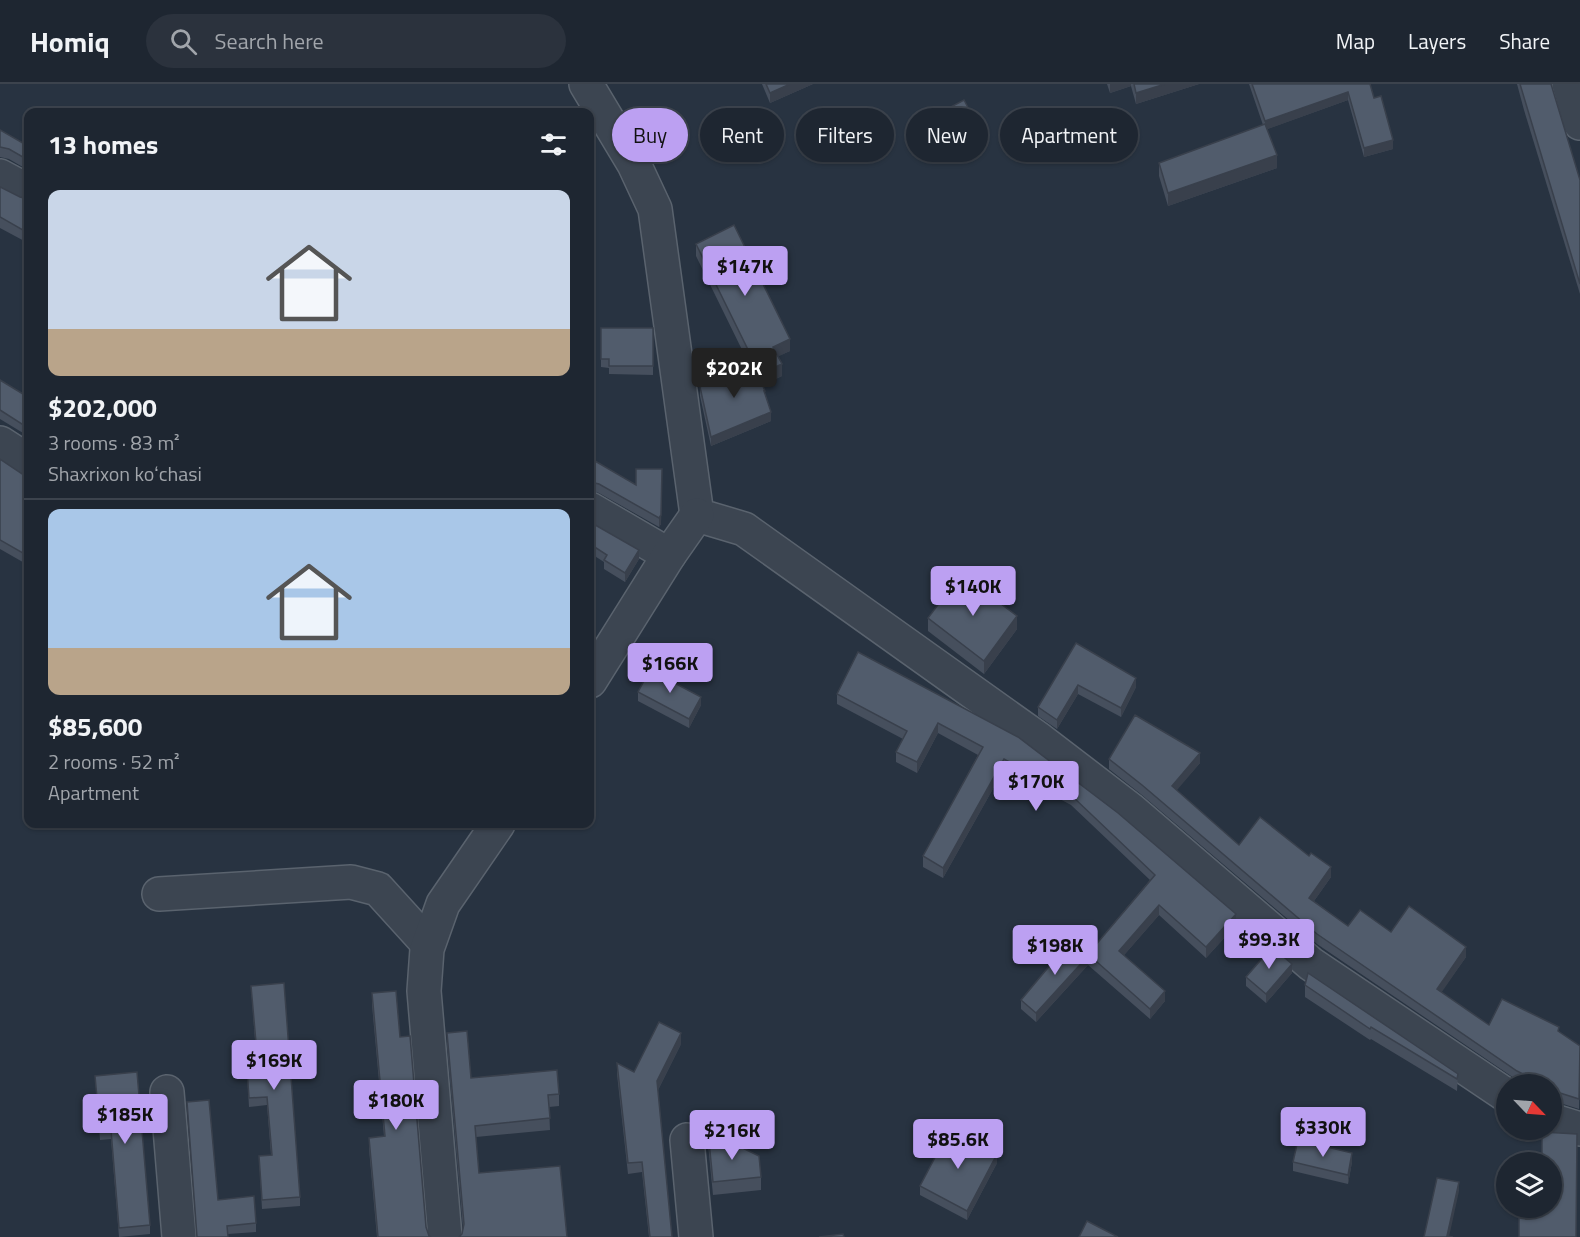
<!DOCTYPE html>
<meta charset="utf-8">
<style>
:root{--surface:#1e2631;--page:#2b323d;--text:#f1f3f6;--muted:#a1a5ab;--line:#3c434d;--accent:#bca0f2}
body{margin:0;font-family:"Titillium Web",sans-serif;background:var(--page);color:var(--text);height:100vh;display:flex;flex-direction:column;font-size:22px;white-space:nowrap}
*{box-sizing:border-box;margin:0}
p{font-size:20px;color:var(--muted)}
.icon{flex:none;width:33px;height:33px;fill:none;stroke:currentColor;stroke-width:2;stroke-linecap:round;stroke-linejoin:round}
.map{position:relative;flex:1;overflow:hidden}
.details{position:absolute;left:24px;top:24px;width:570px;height:720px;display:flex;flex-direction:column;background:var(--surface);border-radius:12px;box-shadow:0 2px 4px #0004,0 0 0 2px var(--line)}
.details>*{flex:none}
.hud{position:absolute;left:612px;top:24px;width:570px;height:54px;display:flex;gap:12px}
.needle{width:39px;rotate:115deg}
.tools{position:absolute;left:1496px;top:990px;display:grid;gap:12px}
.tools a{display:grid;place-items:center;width:66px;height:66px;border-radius:50%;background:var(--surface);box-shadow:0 2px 4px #0004,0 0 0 2px var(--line);font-size:30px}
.price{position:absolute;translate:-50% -51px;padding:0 14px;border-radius:6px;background:var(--accent);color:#111;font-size:20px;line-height:39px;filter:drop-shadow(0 2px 3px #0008)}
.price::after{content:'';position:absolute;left:50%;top:36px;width:18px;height:14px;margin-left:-9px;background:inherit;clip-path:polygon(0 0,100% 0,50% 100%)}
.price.selected{background:#222;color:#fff}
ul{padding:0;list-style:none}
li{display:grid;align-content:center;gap:12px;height:318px;padding:0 24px}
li+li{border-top:2px solid var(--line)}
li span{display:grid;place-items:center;height:186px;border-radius:12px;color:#555}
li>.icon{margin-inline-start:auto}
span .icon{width:108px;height:108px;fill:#fffc;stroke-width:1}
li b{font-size:26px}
h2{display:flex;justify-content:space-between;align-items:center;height:72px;padding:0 24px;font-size:26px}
.tag{padding:0 21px;border-radius:27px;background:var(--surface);box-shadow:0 2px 4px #0004,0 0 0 2px var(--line);font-size:21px;line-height:54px}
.tag.selected{background:var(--accent);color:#111}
header{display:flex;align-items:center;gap:36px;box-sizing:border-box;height:84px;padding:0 30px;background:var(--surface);border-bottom:2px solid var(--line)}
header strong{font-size:28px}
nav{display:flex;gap:33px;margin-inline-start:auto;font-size:21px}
.search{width:420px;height:54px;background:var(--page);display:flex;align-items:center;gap:15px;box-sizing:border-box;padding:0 21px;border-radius:33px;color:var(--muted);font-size:22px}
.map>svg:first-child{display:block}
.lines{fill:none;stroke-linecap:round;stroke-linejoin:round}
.minor-casing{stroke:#5a636e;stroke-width:36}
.minor{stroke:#3c4551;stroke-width:33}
.wall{fill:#464f5d}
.shaded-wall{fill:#39404c}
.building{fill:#515c6c;stroke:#39404c;stroke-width:1.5}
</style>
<header>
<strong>Homiq</strong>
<div class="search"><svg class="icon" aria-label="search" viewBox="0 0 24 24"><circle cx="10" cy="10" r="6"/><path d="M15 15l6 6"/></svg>Search here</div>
<nav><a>Map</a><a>Layers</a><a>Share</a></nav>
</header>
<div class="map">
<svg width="1580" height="1153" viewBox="0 0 1580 1153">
<rect width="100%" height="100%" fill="#283341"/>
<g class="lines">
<g class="minor-casing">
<g id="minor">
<polyline points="586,0 634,80 655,125 697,431 744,445 1040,656 1130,725 1311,880 1506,1011"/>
<polyline points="1569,0 1580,39"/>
<polyline points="0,92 28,107"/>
<polyline points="0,359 28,377"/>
<polyline points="590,425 669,471"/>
<polyline points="590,597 669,471 697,431"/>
<polyline points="159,810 351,798 378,805 428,860"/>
<polyline points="167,1008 179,1153"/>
<polyline points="1551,1036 1580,1045"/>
<polyline points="687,1056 696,1153"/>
<polyline points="445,1153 424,907 427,865 443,820 498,740"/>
</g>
</g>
<use href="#minor" class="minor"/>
</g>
<g class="wall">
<polygon points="762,0 813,0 770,19"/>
<polygon points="1107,0 1199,0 1136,20 1131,2 1110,9"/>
<polygon points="1249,0 1370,0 1374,14 1393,65 1364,73 1348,16 1267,45 1277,84 1168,122 1159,92 1159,79 1263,41"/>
<polygon points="1517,0 1551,0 1580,96 1580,210 1524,26"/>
<polygon points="928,35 975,45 974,46 974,49 940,66 928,44"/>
<polygon points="0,46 28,62 28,86 9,75 0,73"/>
<polygon points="0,103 20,113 28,115 28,159 0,144"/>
<polygon points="696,160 790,267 778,272 782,292 763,301 771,337 711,362 700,312 700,303 748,278 696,172"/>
<polygon points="601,244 653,244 653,291 609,290 609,284 601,283"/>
<polygon points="0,296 28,313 28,352 0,335"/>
<polygon points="0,375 28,394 28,481 0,465"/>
<polygon points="662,385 661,440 659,443 599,409 591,406 590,387 636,401"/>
<polygon points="590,438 639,475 625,498 604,485 604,478 590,469"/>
<polygon points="928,534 1017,545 984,590 928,547"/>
<polygon points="1076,559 1136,603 1121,633 1078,610 1057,645 1038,632 1038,623"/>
<polygon points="638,608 701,621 689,644 638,617"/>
<polygon points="837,610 1018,653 1236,841 1206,874 1159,831 1124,871 1165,917 1150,935 1088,881 1036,938 1021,925 1021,916 1088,872 1088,870 1150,796 1071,721 1004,685 943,794 923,783 923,772 978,671 938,649 917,689 896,678 896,668 903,655 837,620"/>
<polygon points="1109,675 1200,679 1176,706 1239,761 1331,793 1314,817 1348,842 1391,848 1466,873 1441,908 1489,941 1559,948 1580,962 1579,1025 1560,1019 1551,1014 1551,1000 1525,1000 1517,996 1317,860 1142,711 1109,685"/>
<polygon points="1292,889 1266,919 1246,902 1246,893"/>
<polygon points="1305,901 1458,990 1457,1007 1371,955 1370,956 1305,913"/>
<polygon points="251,902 300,1113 300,1122 262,1125 259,1072 271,1071 267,1021 249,1023 246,971 256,970"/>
<polygon points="372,909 400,953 426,1143 429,1152 431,1153 377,1153 369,1065 369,1054 384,1052 372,921"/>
<polygon points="447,949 471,994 559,1010 559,1022 549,1023 550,1046 476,1053 479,1089 462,1150 463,1144 447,960"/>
<polygon points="681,960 658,1006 672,1153 649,1153 642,1088 628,1090 617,990 617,979 634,988"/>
<polygon points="95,992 150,1141 150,1150 119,1153 111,1055 100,1056"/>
<polygon points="187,1018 218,1116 256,1139 256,1148 228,1150 228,1153 197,1153"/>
<polygon points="708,1047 761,1093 761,1106 713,1111 708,1060"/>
<polygon points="1293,1078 1352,1078 1348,1100 1293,1087"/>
<polygon points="997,1079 967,1136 920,1111 920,1102"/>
</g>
<g class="shaded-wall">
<polygon points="790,0 813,0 770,19 770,9"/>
<polygon points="1110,0 1131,0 1131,2 1110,9"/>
<polygon points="1165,0 1199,0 1136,20 1136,9"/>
<polygon points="1348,8 1348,16 1265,46 1265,37"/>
<polygon points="975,37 975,45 974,46 974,49 940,66 940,58"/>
<polygon points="1393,56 1393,65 1364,73 1364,64"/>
<polygon points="1277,71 1277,84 1168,122 1168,109"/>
<polygon points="790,255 790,267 773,275 773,263"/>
<polygon points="782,280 782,292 760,302 760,290"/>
<polygon points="771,328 771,337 711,362 711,353"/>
<polygon points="662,385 661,440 659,443 659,434"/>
<polygon points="639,466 639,475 625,498 625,489"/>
<polygon points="1017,532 1017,545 984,590 984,577"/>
<polygon points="1136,594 1136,603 1121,633 1121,624"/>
<polygon points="1078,601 1078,610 1057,645 1057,636"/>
<polygon points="701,613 701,621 689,644 689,635"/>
<polygon points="938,639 938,649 917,689 917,678"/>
<polygon points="1200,669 1200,679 1172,712 1172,702"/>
<polygon points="1004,675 1004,685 943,794 943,784"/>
<polygon points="1331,783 1331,793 1309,824 1309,814"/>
<polygon points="1159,821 1159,831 1119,877 1119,867"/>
<polygon points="1236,830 1236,841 1206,874 1206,863"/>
<polygon points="1466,863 1466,873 1437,915 1437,905"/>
<polygon points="1088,872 1088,881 1036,938 1036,929"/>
<polygon points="1292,880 1292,889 1266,919 1266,910"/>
<polygon points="1165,907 1165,917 1150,935 1150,925"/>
<polygon points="681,949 681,960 657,1008 657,997"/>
<polygon points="1352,1069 1352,1078 1348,1100 1348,1091"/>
<polygon points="997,1070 997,1079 967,1136 967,1127"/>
<polygon points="1459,1098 1459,1107 1449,1153 1447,1153"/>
</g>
<g class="building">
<polygon points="766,0 790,0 770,9"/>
<polygon points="1134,0 1165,0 1136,9"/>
<polygon points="1252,0 1370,0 1374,14 1381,12 1393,56 1364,64 1348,8 1265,37"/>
<polygon points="1520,0 1551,0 1580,96 1580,200"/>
<polygon points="964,16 975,37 973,38 974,40 940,58 928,35"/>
<polygon points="1265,40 1277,71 1168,109 1159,79"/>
<polygon points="0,46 28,62 28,76 9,65 0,63"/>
<polygon points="0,103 20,113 28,115 28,149 0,133"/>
<polygon points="734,141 790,255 773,263 782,280 760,290 696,160"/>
<polygon points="601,244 653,244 653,282 609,282 609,275 601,275"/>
<polygon points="752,277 765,307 764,307 771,328 711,353 700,303"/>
<polygon points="0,296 28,313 28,344 0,326"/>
<polygon points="0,375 28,394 28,472 0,456"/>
<polygon points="595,377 636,401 636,385 662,385 661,431 659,434 599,400 590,398 590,387"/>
<polygon points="590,438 639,466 625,489 604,476 607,471 590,460"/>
<polygon points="961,490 1017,532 984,577 928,534"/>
<polygon points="1076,559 1136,594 1121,624 1078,601 1057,636 1038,623"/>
<polygon points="858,568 1018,653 1118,729 1236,830 1206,863 1159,821 1119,867 1165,907 1150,925 1088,870 1155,791 1071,711 1004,675 943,784 923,772 983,663 938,639 917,678 896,668 907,647 837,610"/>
<polygon points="650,586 701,613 689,635 638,608"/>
<polygon points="1135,631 1200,669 1172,702 1239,761 1260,733 1309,772 1311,769 1331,783 1309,814 1348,842 1360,826 1391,848 1409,822 1466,863 1437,905 1489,941 1502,915 1559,943 1558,947 1580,962 1579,1015 1560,1009 1551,1005 1551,1000 1543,1000 1517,987 1317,850 1142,701 1109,675"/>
<polygon points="1072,855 1088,872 1036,929 1021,916"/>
<polygon points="1272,863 1292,880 1266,910 1246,893"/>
<polygon points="1308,889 1458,990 1457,995 1371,943 1370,945 1305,901"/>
<polygon points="284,899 300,1113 262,1116 259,1072 272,1071 267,1013 249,1014 246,971 257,970 251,902"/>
<polygon points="396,907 400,953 410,952 426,1143 429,1152 431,1153 378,1153 369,1054 385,1052 372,909"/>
<polygon points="659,938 681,949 657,997 672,1153 650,1153 642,1078 628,1079 617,979 634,988"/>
<polygon points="467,947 471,994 557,986 559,1010 548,1011 550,1034 475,1042 479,1089 560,1082 567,1153 459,1153 462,1150 464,1140 447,949"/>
<polygon points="137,988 150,1141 119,1144 111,1046 100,1047 95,992"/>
<polygon points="209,1016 218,1116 254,1112 256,1139 227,1142 228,1153 197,1153 187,1018"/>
<polygon points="950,1045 997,1070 967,1127 920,1102"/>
<polygon points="708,1047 759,1072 761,1093 713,1098"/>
<polygon points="1542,1048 1577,1050 1576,1153 1519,1153 1519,1128 1541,1128 1541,1124 1551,1124 1551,1078 1542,1078"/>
<polygon points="1298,1056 1352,1069 1348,1091 1293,1078"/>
<polygon points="1437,1094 1459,1098 1447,1152 1453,1153 1424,1153"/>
<polygon points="1087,1137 1118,1153 1079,1153"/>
<polygon points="843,1150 844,1153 819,1153"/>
</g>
</svg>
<div class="tools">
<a><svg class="needle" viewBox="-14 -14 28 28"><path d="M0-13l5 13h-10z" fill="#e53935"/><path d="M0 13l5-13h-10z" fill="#a1a5ab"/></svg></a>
<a><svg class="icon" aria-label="layers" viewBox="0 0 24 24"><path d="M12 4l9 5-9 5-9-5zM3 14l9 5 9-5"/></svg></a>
</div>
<b class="price" style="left:745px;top:213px">$147K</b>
<b class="price selected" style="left:734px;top:315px">$202K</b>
<b class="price" style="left:973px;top:533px">$140K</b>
<b class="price" style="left:670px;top:610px">$166K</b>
<b class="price" style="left:1036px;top:728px">$170K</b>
<b class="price" style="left:1269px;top:886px">$99.3K</b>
<b class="price" style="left:1055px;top:892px">$198K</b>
<b class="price" style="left:274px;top:1007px">$169K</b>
<b class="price" style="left:396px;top:1047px">$180K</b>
<b class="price" style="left:125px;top:1061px">$185K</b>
<b class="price" style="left:1323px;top:1074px">$330K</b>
<b class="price" style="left:732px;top:1077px">$216K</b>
<b class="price" style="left:958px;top:1086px">$85.6K</b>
<div class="hud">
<a class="tag selected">Buy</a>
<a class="tag">Rent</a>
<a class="tag">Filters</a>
<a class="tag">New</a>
<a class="tag">Apartment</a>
</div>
<section class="details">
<h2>13 homes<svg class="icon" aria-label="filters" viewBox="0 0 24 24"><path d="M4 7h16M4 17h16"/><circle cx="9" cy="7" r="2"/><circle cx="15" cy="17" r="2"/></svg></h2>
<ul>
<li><span style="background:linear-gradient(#c9d6e8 75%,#b9a48a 0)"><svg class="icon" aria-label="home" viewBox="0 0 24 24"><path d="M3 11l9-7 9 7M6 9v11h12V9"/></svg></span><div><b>$202,000</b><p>3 rooms · 83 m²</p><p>Shaxrixon koʻchasi</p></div></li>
<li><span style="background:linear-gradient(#a9c7e8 75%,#b9a48a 0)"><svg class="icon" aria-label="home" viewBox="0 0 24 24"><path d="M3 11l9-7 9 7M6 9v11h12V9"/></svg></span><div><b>$85,600</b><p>2 rooms · 52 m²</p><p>Apartment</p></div></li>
</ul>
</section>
</div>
